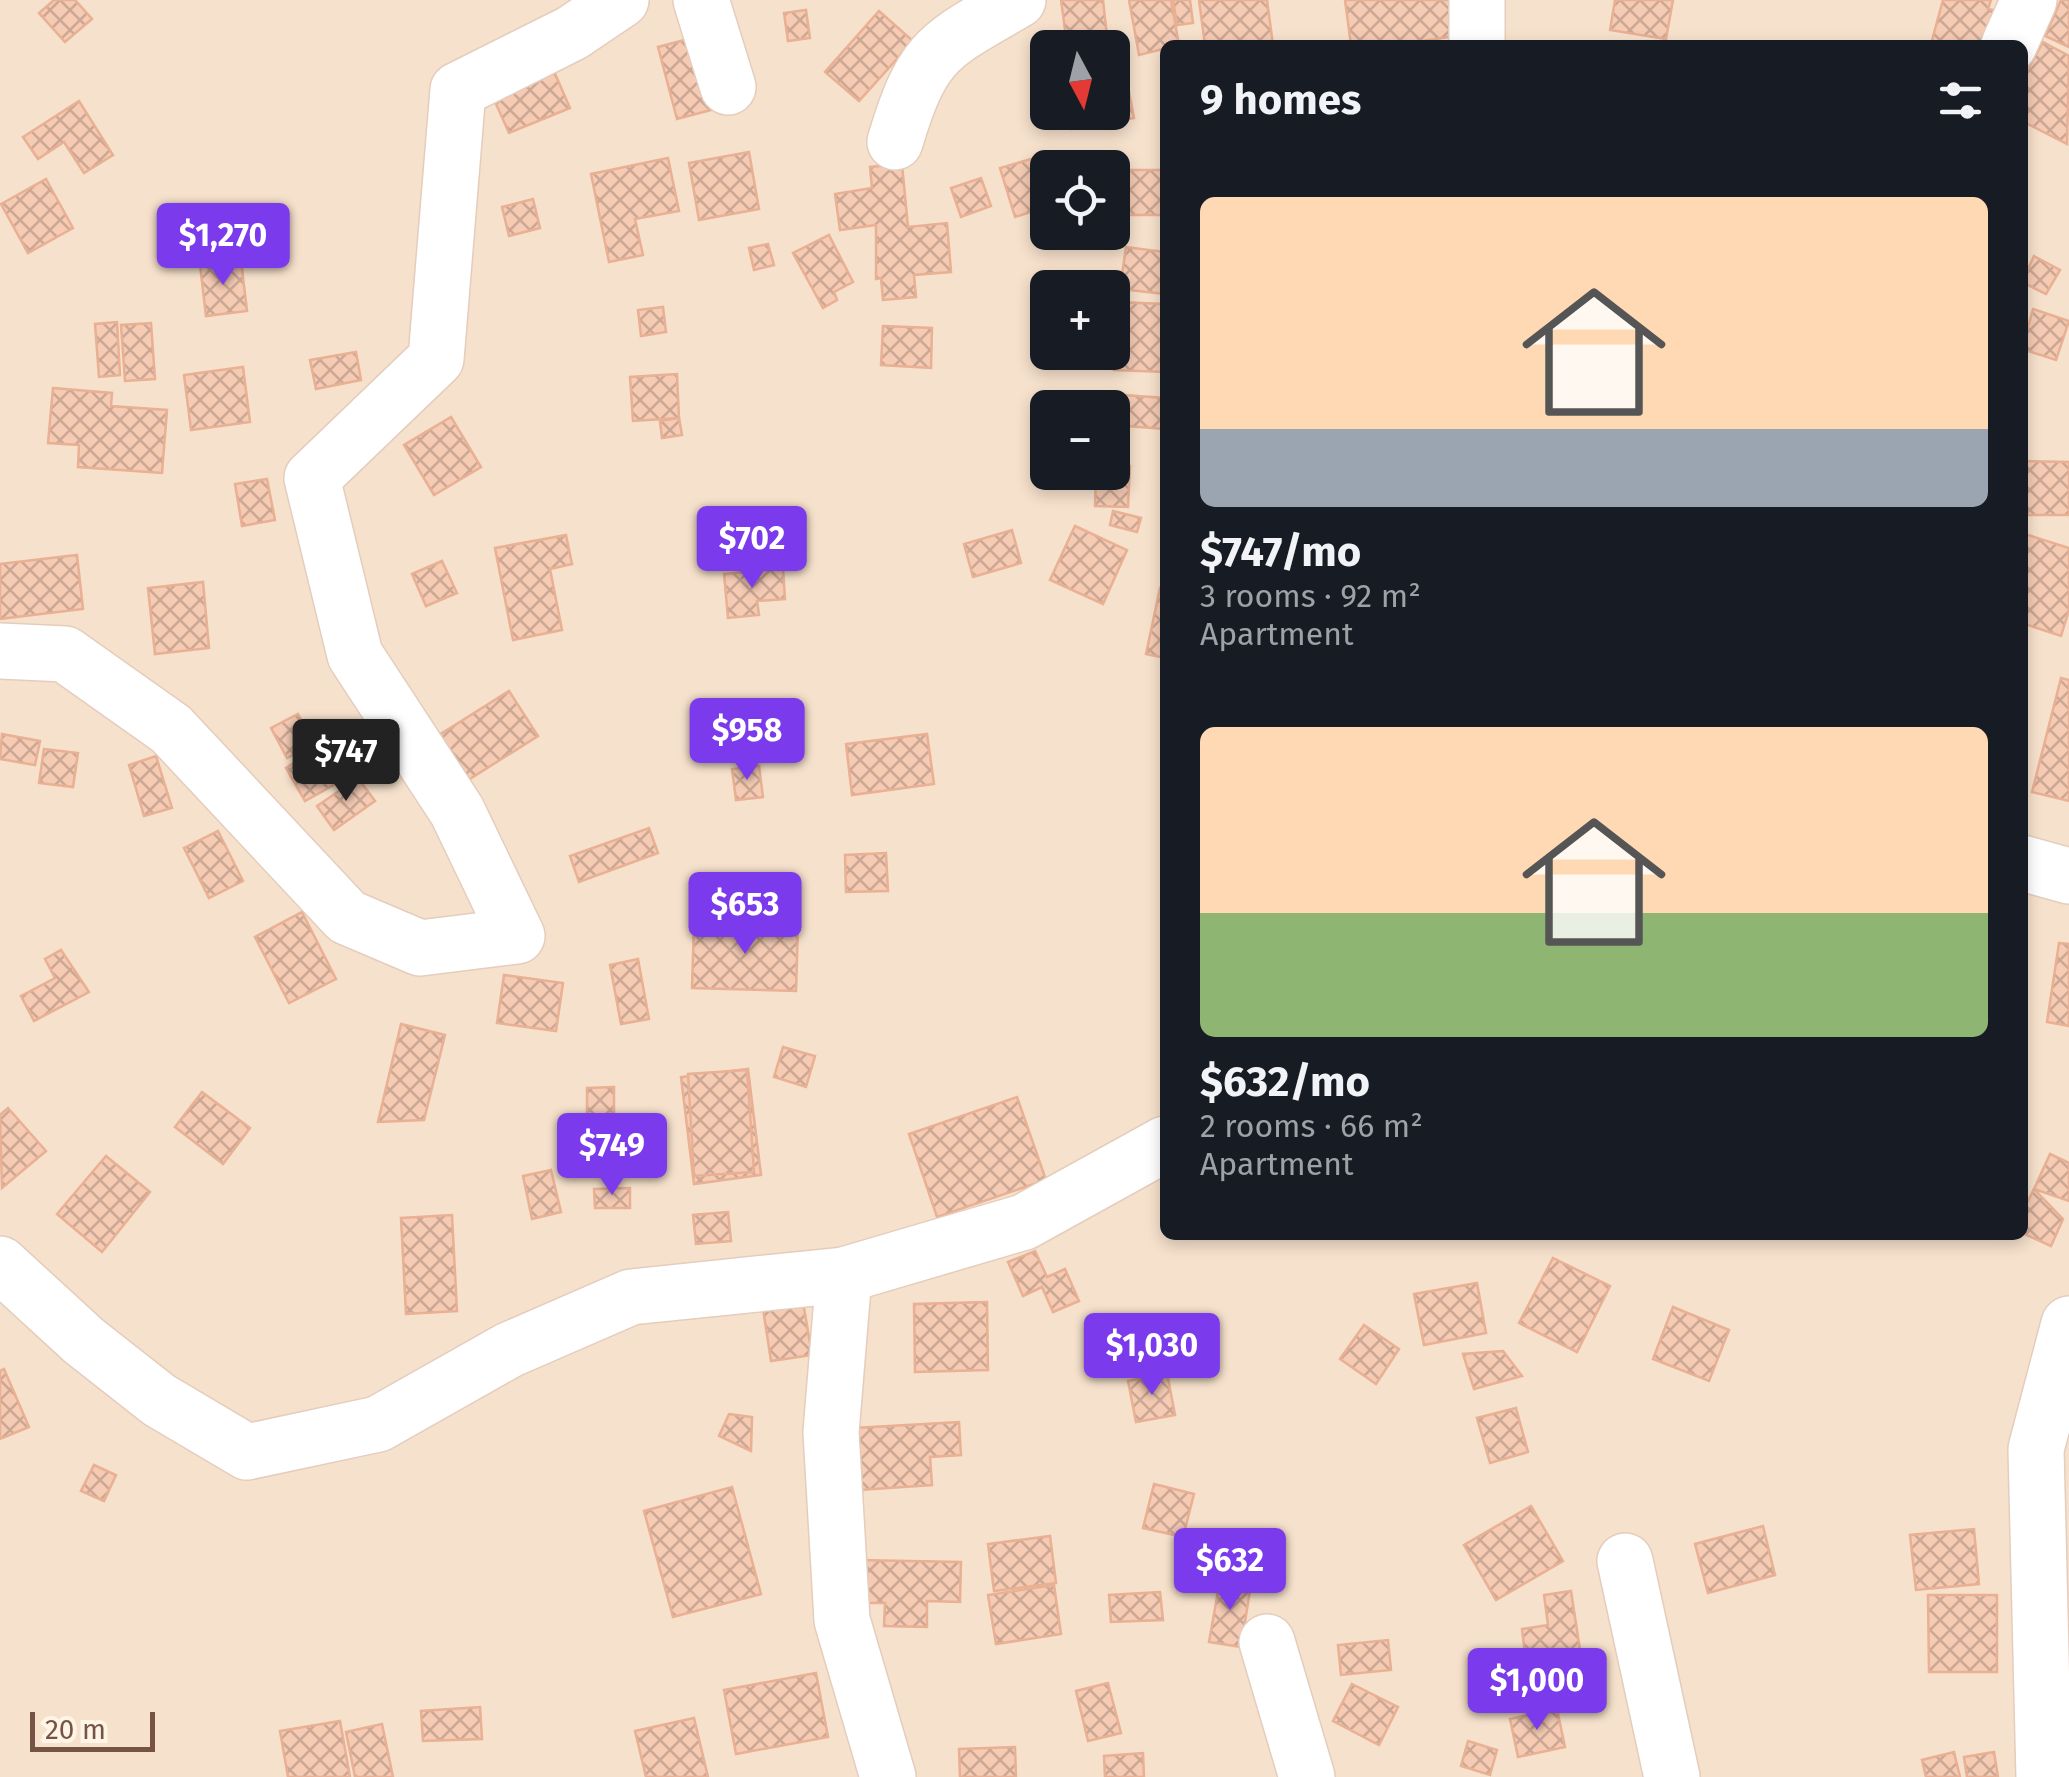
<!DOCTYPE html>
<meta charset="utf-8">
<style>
:root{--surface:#171b24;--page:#242831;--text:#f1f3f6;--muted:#9ea1a6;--accent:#7c3aed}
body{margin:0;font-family:"Fira Sans",sans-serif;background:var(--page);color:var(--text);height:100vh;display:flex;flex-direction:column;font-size:38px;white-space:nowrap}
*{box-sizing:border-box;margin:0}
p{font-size:32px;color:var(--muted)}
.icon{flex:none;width:55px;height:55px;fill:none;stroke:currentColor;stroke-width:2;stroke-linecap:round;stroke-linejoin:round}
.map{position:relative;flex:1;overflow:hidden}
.details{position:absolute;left:1160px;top:40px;width:868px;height:1200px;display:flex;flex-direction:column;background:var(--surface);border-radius:15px;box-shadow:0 5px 15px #0003}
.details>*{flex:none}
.needle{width:65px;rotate:173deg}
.tools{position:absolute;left:1030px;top:30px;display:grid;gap:20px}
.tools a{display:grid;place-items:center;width:100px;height:100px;border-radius:15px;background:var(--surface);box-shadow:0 5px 15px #0003;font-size:50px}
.scale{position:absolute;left:30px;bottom:25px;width:125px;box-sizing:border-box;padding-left:10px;border:5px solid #765445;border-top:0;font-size:28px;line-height:35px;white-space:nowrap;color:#765445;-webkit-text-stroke:8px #fff4e6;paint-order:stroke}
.price{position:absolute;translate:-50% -85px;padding:0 22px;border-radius:10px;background:var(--accent);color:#fff;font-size:32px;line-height:65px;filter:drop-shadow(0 2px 5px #0008)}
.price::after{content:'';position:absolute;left:50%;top:60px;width:30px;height:22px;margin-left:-15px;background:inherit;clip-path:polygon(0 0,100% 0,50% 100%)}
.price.current{background:#222;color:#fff}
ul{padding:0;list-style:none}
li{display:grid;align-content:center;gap:20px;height:530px;padding:0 40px}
li span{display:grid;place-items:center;height:310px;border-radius:15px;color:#555}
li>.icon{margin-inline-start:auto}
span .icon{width:180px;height:180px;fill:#fffc;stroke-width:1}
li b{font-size:42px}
h2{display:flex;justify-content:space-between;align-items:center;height:120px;padding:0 40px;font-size:42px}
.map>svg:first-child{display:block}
.residential{fill:#f6e1cc;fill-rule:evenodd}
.building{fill:url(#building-cross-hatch);stroke:#e9b093;stroke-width:2.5}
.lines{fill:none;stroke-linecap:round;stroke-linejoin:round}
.minor-casing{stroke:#e4cdbd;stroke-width:58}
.minor{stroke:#fff;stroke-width:55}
</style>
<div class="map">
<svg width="2069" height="1777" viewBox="0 0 2069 1777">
<defs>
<pattern id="building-cross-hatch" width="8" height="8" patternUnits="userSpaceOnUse" patternTransform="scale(2.5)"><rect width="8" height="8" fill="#f5cbb4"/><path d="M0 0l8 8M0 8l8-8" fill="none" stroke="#cba794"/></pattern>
</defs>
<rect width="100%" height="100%" fill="#fef0de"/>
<path class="residential" d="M0,0H2069V1777H0ZM1165,45H2022V1235H1165ZM1048,48H1112V112H1048ZM1048,168H1112V232H1048ZM1048,288H1112V352H1048ZM1048,408H1112V472H1048Z"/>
<g class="building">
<polygon points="54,0 75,0 92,19 65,42 39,13"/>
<polygon points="1061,0 1103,0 1108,45 1086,48 1085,35 1066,37"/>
<polygon points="1129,0 1171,0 1179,45 1139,55"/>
<polygon points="1173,0 1190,0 1193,23 1177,25"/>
<polygon points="1199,0 1267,0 1273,45 1205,45"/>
<polygon points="1345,0 1457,0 1463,35 1396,45 1351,45"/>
<polygon points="1615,0 1673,0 1666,39 1610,30"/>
<polygon points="1943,0 1991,0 1988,9 1997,11 1988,45 1931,44"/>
<polygon points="2061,0 2069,0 2069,47 2045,36"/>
<polygon points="806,10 810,38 788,41 784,13"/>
<polygon points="879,11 913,41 859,101 825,72"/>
<polygon points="707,34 726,106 677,119 658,47"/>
<polygon points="2043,42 2069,56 2067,144 2022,121 2022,79"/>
<polygon points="553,69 570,108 509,133 492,95"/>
<polygon points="1129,92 1134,118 1072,129 1070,112 1112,112 1112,95"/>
<polygon points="79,101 113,155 84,173 64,142 38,159 23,137"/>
<polygon points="749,152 759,209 699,220 689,163"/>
<polygon points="668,158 679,211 635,219 643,255 609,262 591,174"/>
<polygon points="1031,159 1047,207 1015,217 1000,168"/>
<polygon points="902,164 908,227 947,223 951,272 914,275 916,297 883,300 881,278 876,279 876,225 840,230 835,194 872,188 870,167"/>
<rect x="1128" y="170" width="37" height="45"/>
<polygon points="981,178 991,206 961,217 951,188"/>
<polygon points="46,179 73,228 28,253 1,204"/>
<polygon points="533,199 540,228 509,236 502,207"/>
<polygon points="829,235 853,282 834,292 837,300 823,308 793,253"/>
<polygon points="768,244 774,265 754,270 749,248"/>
<polygon points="1126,247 1165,252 1165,294 1120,289"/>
<polygon points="2034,256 2060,270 2046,294 2022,282"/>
<polygon points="241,260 247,311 206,316 200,265"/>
<polygon points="1117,302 1165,304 1165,372 1114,370"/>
<polygon points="663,307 666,332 641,336 638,310"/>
<polygon points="2033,309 2069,321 2056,360 2022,349"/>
<polygon points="117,322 120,375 99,377 95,324"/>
<polygon points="151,323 155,379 125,381 121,325"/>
<polygon points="883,326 932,328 931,368 881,365"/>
<polygon points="356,352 361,380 316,389 310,360"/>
<polygon points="243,367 250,422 191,430 184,375"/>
<polygon points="677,374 679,418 633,421 630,377"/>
<polygon points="53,388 112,393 111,406 167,410 162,473 78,467 79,445 48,443"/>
<polygon points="1110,394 1165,398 1165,429 1112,425"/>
<polygon points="451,417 481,467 434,495 404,445"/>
<polygon points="679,418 682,435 662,438 660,421"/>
<polygon points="2022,461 2069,462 2069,515 2022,515"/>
<polygon points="1112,466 1130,466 1128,507 1095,506 1096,472 1112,472"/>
<polygon points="267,479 275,520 242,526 235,484"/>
<polygon points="1113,511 1141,518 1137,532 1110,525"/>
<polygon points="1075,526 1127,550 1103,604 1050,580"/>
<polygon points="1012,530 1021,563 973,577 964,544"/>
<polygon points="2022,533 2069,548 2069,610 2061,636 2022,623"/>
<polygon points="566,535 572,564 550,569 562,630 513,640 495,548"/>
<polygon points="77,555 83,609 0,619 0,564"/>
<polygon points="442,561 457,593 426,606 412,574"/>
<polygon points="783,568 785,599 757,601 759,615 728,618 724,574"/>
<polygon points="203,582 209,648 155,654 148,588"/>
<polygon points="1160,588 1165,589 1165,658 1146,654"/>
<polygon points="2061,678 2069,680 2069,801 2032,792"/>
<polygon points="509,691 538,736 465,782 436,737"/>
<polygon points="298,714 314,744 287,758 271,728"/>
<polygon points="2,734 40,741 35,765 0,759"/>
<polygon points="927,734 934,784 852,795 846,744"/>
<polygon points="332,738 346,763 333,770 339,782 305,801 286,768"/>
<polygon points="44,749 78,753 73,787 39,783"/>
<polygon points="156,756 172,808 144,816 129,765"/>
<polygon points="759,766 763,797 736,800 732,769"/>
<polygon points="358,778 375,801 334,830 317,806"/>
<polygon points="649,828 658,853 579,882 570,856"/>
<polygon points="218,831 243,881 209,898 184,848"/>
<polygon points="886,853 888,891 846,892 845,855"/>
<polygon points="302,912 336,979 289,1003 255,937"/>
<polygon points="694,923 798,926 796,991 692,988"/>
<polygon points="2059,943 2069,944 2069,1026 2047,1022"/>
<polygon points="61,950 89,992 34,1021 21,996 55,978 45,959"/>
<polygon points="638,959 649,1019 621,1024 610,965"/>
<polygon points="504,975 563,983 556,1031 497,1023"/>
<polygon points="401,1024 445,1035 424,1120 378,1122"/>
<polygon points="783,1047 815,1056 806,1087 774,1077"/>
<polygon points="748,1069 761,1175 694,1184 681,1077"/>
<polygon points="747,1070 754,1172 694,1176 688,1074"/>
<polygon points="614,1087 614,1144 587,1144 587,1088"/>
<polygon points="202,1092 250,1128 223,1164 175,1127"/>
<polygon points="1017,1097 1046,1180 937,1217 909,1134"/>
<polygon points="8,1108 46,1151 2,1188 0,1115"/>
<polygon points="2050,1154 2069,1163 2069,1201 2034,1189"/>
<polygon points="106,1156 150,1192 102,1252 57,1214"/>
<polygon points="551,1170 561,1212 532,1219 523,1176"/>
<polygon points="630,1188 630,1208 595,1208 594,1189"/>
<polygon points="2034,1189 2063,1219 2051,1246 2022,1233 2022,1213"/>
<polygon points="728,1212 731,1241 696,1244 693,1215"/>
<polygon points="452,1215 457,1311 406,1314 401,1218"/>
<polygon points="1035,1251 1047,1277 1065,1269 1079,1301 1053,1312 1042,1287 1023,1296 1008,1262"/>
<polygon points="1553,1258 1610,1286 1577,1352 1519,1323"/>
<polygon points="1477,1283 1486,1333 1424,1345 1414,1294"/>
<polygon points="803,1302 812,1355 771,1361 763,1309"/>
<polygon points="987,1302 988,1370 915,1372 914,1304"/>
<polygon points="1673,1307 1729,1330 1709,1381 1653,1359"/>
<polygon points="1364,1325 1399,1349 1376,1384 1340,1359"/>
<polygon points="1503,1351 1522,1376 1474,1389 1463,1354"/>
<polygon points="4,1369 29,1427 0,1439 0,1371"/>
<polygon points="1167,1373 1175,1415 1136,1422 1128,1381"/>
<polygon points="1516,1408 1528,1452 1490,1463 1477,1418"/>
<polygon points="729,1414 752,1417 751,1451 719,1436"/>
<polygon points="959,1422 961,1455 930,1457 932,1485 860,1490 855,1428"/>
<polygon points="94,1465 116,1475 104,1501 81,1491"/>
<polygon points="1154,1484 1194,1494 1183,1537 1143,1528"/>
<polygon points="732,1487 761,1594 673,1617 644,1511"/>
<polygon points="1531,1506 1563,1561 1496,1600 1464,1545"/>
<polygon points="1763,1526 1775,1575 1708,1593 1695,1544"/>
<polygon points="1974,1529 1979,1584 1916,1590 1910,1535"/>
<polygon points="1050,1536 1056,1583 994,1591 988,1544"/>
<polygon points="857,1560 961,1562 960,1602 927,1601 927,1627 884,1626 885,1603 855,1603"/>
<polygon points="1220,1580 1251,1584 1241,1647 1209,1642"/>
<polygon points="1054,1585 1061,1634 996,1644 988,1595"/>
<polygon points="1571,1591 1582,1663 1527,1670 1522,1629 1548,1625 1544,1595"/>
<polygon points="1160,1592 1163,1620 1111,1622 1109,1595"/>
<polygon points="1928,1595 1997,1595 1997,1672 1929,1672"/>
<polygon points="1388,1640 1391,1670 1341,1675 1338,1645"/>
<polygon points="816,1673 828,1737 736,1754 724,1690"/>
<polygon points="1108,1683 1121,1733 1088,1741 1076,1691"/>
<polygon points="1352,1684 1398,1707 1379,1745 1333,1721"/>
<polygon points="480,1707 482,1739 423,1741 421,1711"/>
<polygon points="1557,1709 1565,1747 1518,1757 1510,1719"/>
<polygon points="694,1718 708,1777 646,1777 635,1731"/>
<polygon points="340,1721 350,1777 288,1777 280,1731"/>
<polygon points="382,1724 393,1777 355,1777 346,1732"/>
<polygon points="1468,1741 1497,1750 1490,1775 1461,1766"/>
<polygon points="1015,1747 1016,1777 960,1777 959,1749"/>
<polygon points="1954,1752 1960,1777 1926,1777 1922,1760"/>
<polygon points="1994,1752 1998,1777 1967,1777 1964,1757"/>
<polygon points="1143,1753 1144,1777 1105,1777 1104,1756"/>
</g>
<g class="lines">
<g class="minor-casing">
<g id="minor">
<polyline points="701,0 728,87"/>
<polyline points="1477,0 1477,45"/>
<polyline points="2009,45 2029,0"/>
<path d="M895,142C923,49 937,47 1018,0"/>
<polyline points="0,651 65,654 171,729 347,917 420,948 517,936 457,811 355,655 312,478 436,359 458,90 572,33 621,0"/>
<polyline points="2022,863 2069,876"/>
<polyline points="0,1264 84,1341 159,1400 247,1452 378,1424 509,1350 631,1297 844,1275 1024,1222 1165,1144"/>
<polyline points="844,1275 831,1432 842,1620 888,1777"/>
<polyline points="1625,1561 1672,1777"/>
<polyline points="1267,1642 1307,1777"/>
<polyline points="2044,1777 2036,1449 2069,1324"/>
</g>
</g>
<use href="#minor" class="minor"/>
</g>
</svg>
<div class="tools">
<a><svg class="needle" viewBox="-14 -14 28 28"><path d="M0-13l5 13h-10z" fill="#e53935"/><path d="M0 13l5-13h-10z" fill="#9ea1a6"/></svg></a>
<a><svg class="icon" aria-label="locate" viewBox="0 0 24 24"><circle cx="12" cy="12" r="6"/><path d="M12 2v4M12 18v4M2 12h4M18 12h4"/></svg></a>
<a>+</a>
<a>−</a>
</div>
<div class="scale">20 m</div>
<b class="price" style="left:223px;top:288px">$1,270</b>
<b class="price" style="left:752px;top:591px">$702</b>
<b class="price" style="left:747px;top:783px">$958</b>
<b class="price current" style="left:346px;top:804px">$747</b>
<b class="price" style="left:745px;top:957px">$653</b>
<b class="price" style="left:612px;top:1198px">$749</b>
<b class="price" style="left:1152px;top:1398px">$1,030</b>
<b class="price" style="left:1230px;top:1613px">$632</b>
<b class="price" style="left:1537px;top:1733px">$1,000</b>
<section class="details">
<h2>9 homes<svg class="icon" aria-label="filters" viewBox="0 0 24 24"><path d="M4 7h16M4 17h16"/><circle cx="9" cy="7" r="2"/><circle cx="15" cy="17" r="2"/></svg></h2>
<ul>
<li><span style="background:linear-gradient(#ffd9b3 75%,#9aa5b1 0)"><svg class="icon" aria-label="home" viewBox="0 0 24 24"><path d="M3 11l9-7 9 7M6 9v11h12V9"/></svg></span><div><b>$747/mo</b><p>3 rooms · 92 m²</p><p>Apartment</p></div></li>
<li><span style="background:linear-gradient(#ffd9b3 60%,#8fb573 0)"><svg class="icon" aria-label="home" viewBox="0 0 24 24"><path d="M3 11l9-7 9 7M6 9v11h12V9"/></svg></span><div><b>$632/mo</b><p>2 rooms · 66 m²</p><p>Apartment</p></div></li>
</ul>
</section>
</div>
